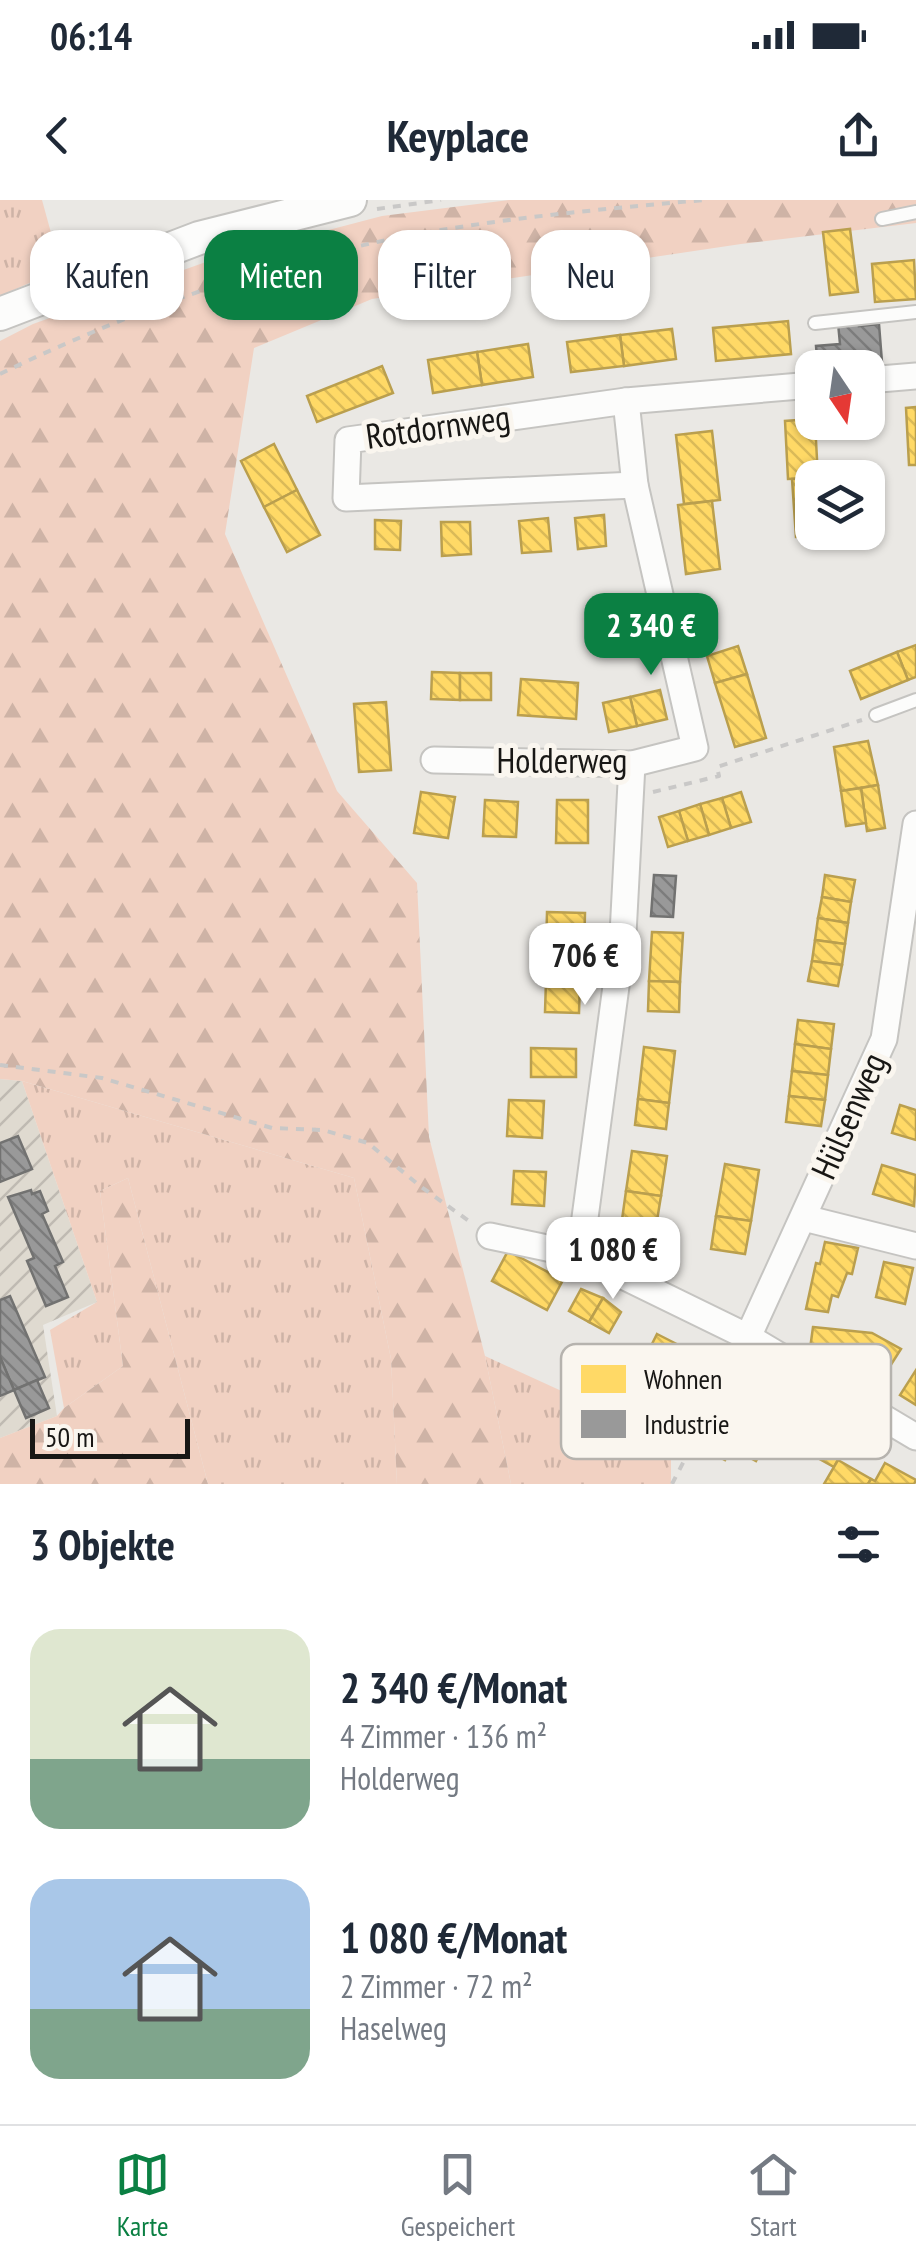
<!DOCTYPE html>
<html lang="de">
<meta charset="utf-8">
<style>
:root{--surface:#fff;--page:#f2f2f3;--text:#1f2937;--muted:#747a83;--line:#e0e1e3;--accent:#0b8043}
body{margin:0;font-family:"PT Sans Narrow",sans-serif;background:var(--page);color:var(--text);height:100vh;display:flex;flex-direction:column;font-size:38px;white-space:nowrap}
*{box-sizing:border-box;margin:0}
p{font-size:32px;color:var(--muted)}
.icon{flex:none;width:55px;height:55px;fill:none;stroke:currentColor;stroke-width:2;stroke-linecap:round;stroke-linejoin:round}
.map{position:relative;height:1284px;overflow:hidden}
.panel{display:flex;flex-direction:column;background:var(--surface);flex:1}
.panel>*{flex:none}
.top-card{position:absolute;left:30px;top:30px;width:858px;height:90px;display:flex;gap:20px}
.needle{width:65px;rotate:167deg}
.controls{position:absolute;left:795px;top:150px;display:grid;gap:20px}
.controls a{display:grid;place-items:center;width:90px;height:90px;border-radius:20px;background:var(--surface);box-shadow:0 2px 8px #0004;font-size:50px}
.scale{position:absolute;left:30px;bottom:25px;width:160px;box-sizing:border-box;padding-left:10px;border:5px solid #181715;border-top:0;font-size:28px;line-height:35px;white-space:nowrap;color:#181715;-webkit-text-stroke:8px #faf6ef;paint-order:stroke}
.price{position:absolute;translate:-50% -85px;padding:0 22px;border-radius:20px;background:#fff;color:#222;font-size:32px;line-height:65px;filter:drop-shadow(0 2px 5px #0008)}
.price::after{content:'';position:absolute;left:50%;top:60px;width:30px;height:22px;margin-left:-15px;background:inherit;clip-path:polygon(0 0,100% 0,50% 100%)}
.price.selected{background:var(--accent);color:#fff}
ul{padding:0;list-style:none}
li{display:flex;align-items:center;gap:30px;height:250px;padding:0 30px}
li span{display:grid;place-items:center;flex:none;width:280px;height:200px;border-radius:30px;color:#555}
li>.icon{margin-inline-start:auto}
span .icon{width:120px;height:120px;fill:#fffc;stroke-width:1}
li b{font-size:42px}
h2{display:flex;justify-content:space-between;align-items:center;height:120px;padding:0 30px;font-size:42px}
.pill{padding:0 35px;border-radius:30px;background:var(--surface);box-shadow:0 2px 8px #0004;font-size:35px;line-height:90px}
.pill.selected{background:var(--accent);color:#fff}
.status{display:flex;justify-content:space-between;align-items:center;height:70px;padding:0 50px;background:var(--surface);direction:ltr}
.status svg{height:28px;fill:currentColor}
header{display:flex;justify-content:space-between;align-items:center;height:130px;padding:0 30px;background:var(--surface);font-size:45px;font-weight:700}
.dock{display:flex;justify-content:space-around;align-items:center;height:140px;border-top:2px solid var(--line);background:var(--surface);font-size:28px;color:var(--muted)}
.dock a{display:grid;justify-items:center;gap:5px}
.dock .selected{color:var(--accent)}
.map>svg:first-child{display:block}
.industrial{fill:url(#industrial-furrows)}
.grass{fill:url(#grass-tufts)}
.forest{fill:url(#forest-firs)}
.homes{fill:url(#homes-back-hatch);stroke:#ba9f4e;stroke-width:2.5}
.industry{fill:url(#industry-back-hatch);stroke:#727271;stroke-width:2.5}
.lines{fill:none;stroke-linecap:round;stroke-linejoin:round}
.service-casing{stroke:#c5c4c1;stroke-width:16}
.minor-casing{stroke:#c5c4c1;stroke-width:29}
.tertiary-casing{stroke:#c5c4c1;stroke-width:36}
.path{stroke:#c9c8c7;stroke-width:4;stroke-dasharray:8 8;stroke-linecap:butt}
.service{stroke:#fcfcfb;stroke-width:12}
.minor{stroke:#fcfcfb;stroke-width:25}
.tertiary{stroke:#fcfcfb;stroke-width:32}
.labels{text-anchor:middle;stroke-width:10;stroke-linejoin:round;paint-order:stroke}
.street-label{font-size:35px;fill:#181715;stroke:#faf6ef}
.key{fill:#faf6ef;stroke:#b6b3ae;stroke-width:2.5}
.key-label{font-size:28px;fill:#181715}
</style>
<div class="status"><b>06:14</b><svg viewBox="0 0 49 12"><path d="M0 12V9h3v3zM5 12V6h3v6zM10 12V3h3v9zM15 12V0h3v12zM26 1h20v11H26zM47 4h2v5h-2z"/></svg></div>
<header><svg class="icon" aria-label="back" viewBox="0 0 24 24"><path d="M15 5l-7 7 7 7"/></svg>Keyplace<svg class="icon" aria-label="share" viewBox="0 0 24 24"><path d="M12 15V3M7 8l5-5 5 5M5 13v7h14v-7"/></svg></header>
<div class="map">
<svg width="916" height="1284" viewBox="0 0 916 1284">
<defs>
<pattern id="industrial-furrows" width="10" height="10" patternUnits="userSpaceOnUse" patternTransform="scale(2.5)"><rect width="10" height="10" fill="#dfdad0"/><path d="M-1 1l2-2M0 10L10 0M9 11l2-2" fill="none" stroke="#bfbab2"/></pattern>
<pattern id="grass-tufts" width="24" height="20" patternUnits="userSpaceOnUse" patternTransform="scale(2.5)"><rect width="24" height="20" fill="#f1d1c2"/><path d="M3 7l-1-3M5 7V3M7 7l1-3M15 17l-1-3M17 17v-4M19 17l1-3" fill="none" stroke="#ceb3a6"/></pattern>
<pattern id="forest-firs" width="22" height="20" patternUnits="userSpaceOnUse" patternTransform="scale(2.5)"><rect width="22" height="20" fill="#f1d1c2"/><path d="M5 1l3.5 6h-7zM16 11l3.5 6h-7z" fill="#ceb3a6"/></pattern>
<pattern id="homes-back-hatch" width="6" height="6" patternUnits="userSpaceOnUse" patternTransform="scale(2.5)"><rect width="6" height="6" fill="#ffd966"/><path d="M-1 5l2 2M0 0l6 6M5-1l2 2" fill="none" stroke="#daba58"/></pattern>
<pattern id="industry-back-hatch" width="6" height="6" patternUnits="userSpaceOnUse" patternTransform="scale(2.5)"><rect width="6" height="6" fill="#999"/><path d="M-1 5l2 2M0 0l6 6M5-1l2 2" fill="none" stroke="#7c7c7c"/></pattern>
</defs>
<rect width="100%" height="100%" fill="#eae8e4"/>
<polygon class="industrial" points="0,879 22,881 97,1102 43,1125 57,1216 0,1238"/>
<g class="grass">
<polygon points="0,0 42,0 61,69 0,96"/>
<polygon points="22,881 354,978 391,1159 397,1284 208,1284 128,978 100,991 123,1166 64,1208 50,1130 97,1102"/>
<polygon points="485,1156 671,1241 671,1284 511,1284"/>
</g>
<g class="forest">
<polygon points="509,0 916,0 916,23 741,44 372,99 254,148 225,334 337,591 417,683 429,937 485,1156 511,1284 397,1284 391,1159 354,978 22,881 0,879 0,141 33,124 203,63 382,16"/>
<polygon points="128,978 208,1284 0,1284 0,1238 57,1216 64,1208 123,1166 100,991"/>
</g>
<g class="homes">
<polygon points="850,29 858,92 830,95 823,32"/>
<polygon points="914,60 916,99 875,102 872,64"/>
<polygon points="788,121 791,154 716,161 713,128"/>
<polygon points="672,129 676,159 624,166 620,135"/>
<polygon points="620,135 624,166 571,172 567,142"/>
<polygon points="528,144 533,177 482,185 477,152"/>
<polygon points="477,152 482,185 433,193 428,160"/>
<polygon points="382,166 393,193 317,222 307,196"/>
<polygon points="916,207 916,265 909,265 906,208"/>
<polygon points="812,219 815,222 818,278 788,279 785,221"/>
<polygon points="712,231 720,300 684,304 676,235"/>
<polygon points="274,244 297,290 264,307 241,261"/>
<polygon points="812,278 812,332 826,332 826,335 796,337 792,279"/>
<polygon points="297,290 320,335 287,352 264,307"/>
<polygon points="712,301 720,369 686,374 678,305"/>
<polygon points="604,315 606,346 578,349 575,318"/>
<polygon points="548,318 551,351 522,353 519,321"/>
<polygon points="375,320 401,321 400,350 375,349"/>
<polygon points="441,322 470,322 471,354 442,356"/>
<polygon points="916,445 916,477 908,480 897,452"/>
<polygon points="738,446 747,474 715,483 707,456"/>
<polygon points="897,452 908,480 861,499 850,471"/>
<polygon points="432,472 460,473 460,500 431,499"/>
<rect x="460" y="473" width="31" height="27"/>
<polygon points="747,474 766,538 735,547 715,483"/>
<polygon points="521,479 578,483 576,519 518,515"/>
<polygon points="660,490 667,519 637,526 630,497"/>
<polygon points="630,497 637,526 609,532 603,503"/>
<polygon points="386,502 391,570 359,572 354,504"/>
<polygon points="868,541 878,585 841,591 834,547"/>
<polygon points="878,585 885,628 867,631 861,588"/>
<polygon points="861,588 866,623 846,626 841,591"/>
<polygon points="421,592 455,597 448,638 414,633"/>
<polygon points="741,592 751,622 731,628 722,598"/>
<polygon points="722,598 731,628 709,635 700,604"/>
<polygon points="485,600 518,602 516,637 483,636"/>
<polygon points="557,600 588,600 588,643 556,643"/>
<polygon points="700,604 709,635 688,641 679,611"/>
<polygon points="679,611 688,641 668,647 659,617"/>
<polygon points="825,675 855,680 851,702 822,697"/>
<polygon points="822,697 851,702 848,723 818,718"/>
<polygon points="547,712 585,713 584,753 546,752"/>
<polygon points="818,718 848,723 845,744 815,740"/>
<polygon points="652,732 683,733 680,782 649,781"/>
<polygon points="815,740 845,744 842,765 812,761"/>
<polygon points="812,761 842,765 838,786 808,781"/>
<polygon points="546,780 580,782 579,813 545,812"/>
<polygon points="649,781 680,782 679,812 648,811"/>
<polygon points="798,820 834,824 831,849 795,844"/>
<polygon points="795,844 831,849 828,875 792,871"/>
<polygon points="644,847 675,851 669,903 638,899"/>
<polygon points="531,848 576,849 576,877 531,877"/>
<polygon points="792,871 828,875 825,900 789,896"/>
<polygon points="789,896 825,900 821,926 786,922"/>
<polygon points="638,899 669,903 666,929 635,925"/>
<polygon points="509,900 544,901 542,938 507,936"/>
<polygon points="900,905 916,910 916,940 892,933"/>
<polygon points="632,951 667,956 661,996 626,991"/>
<polygon points="725,964 759,970 751,1021 716,1016"/>
<polygon points="882,965 916,975 914,1006 873,994"/>
<polygon points="514,971 546,972 544,1006 512,1004"/>
<polygon points="626,991 661,996 654,1039 620,1034"/>
<polygon points="716,1016 751,1021 745,1054 711,1049"/>
<polygon points="825,1042 858,1048 852,1074 847,1073 838,1097 832,1095 828,1112 806,1109 816,1063 820,1064"/>
<polygon points="508,1051 563,1080 547,1110 492,1081"/>
<polygon points="884,1062 913,1068 905,1104 876,1097"/>
<polygon points="581,1089 603,1098 589,1122 569,1111"/>
<polygon points="603,1098 621,1112 609,1133 589,1122"/>
<polygon points="813,1127 872,1133 901,1149 878,1185 847,1177 849,1171 837,1158 810,1149"/>
<polygon points="657,1134 710,1161 695,1191 642,1164"/>
<polygon points="916,1170 916,1205 900,1195"/>
<polygon points="760,1196 784,1209 756,1261 732,1248"/>
<polygon points="718,1211 744,1225 725,1260 699,1246"/>
<polygon points="821,1228 847,1243 834,1267 807,1252"/>
<polygon points="838,1260 871,1279 868,1284 824,1284"/>
<polygon points="885,1263 916,1280 914,1284 868,1284 871,1279 875,1281"/>
</g>
<g class="industry">
<polygon points="859,121 859,126 879,124 882,162 818,168 816,146 840,144 838,123"/>
<polygon points="654,675 676,676 673,717 651,716"/>
<polygon points="18,936 32,969 0,982 0,943"/>
<polygon points="31,990 32,994 40,991 48,1011 42,1014 63,1062 55,1066 68,1097 46,1106 27,1061 34,1058 8,997"/>
<polygon points="10,1096 45,1177 14,1190 0,1157 0,1100"/>
<polygon points="0,1157 14,1190 0,1196"/>
<polygon points="37,1180 49,1208 26,1218 14,1190"/>
</g>
<g class="lines">
<g class="service-casing">
<g id="service">
<polyline points="882,19 916,12"/>
<polyline points="815,123 916,112"/>
<polyline points="876,515 916,500"/>
</g>
</g>
<g class="minor-casing">
<g id="minor">
<polyline points="868,180 916,176"/>
<polyline points="635,285 346,298 348,240 626,201 812,185"/>
<polyline points="434,560 632,564 695,548 635,285 626,201"/>
<polyline points="804,1018 916,1046"/>
<polyline points="490,1036 580,1055 748,1137 916,1237"/>
<polyline points="580,1055 623,734 632,564"/>
<polyline points="748,1137 884,839 916,624"/>
</g>
</g>
<g class="tertiary-casing">
<polyline id="tertiary" points="0,114 199,38 350,0"/>
</g>
<g class="path">
<polyline points="377,9 441,0"/>
<path d="M0,174C128,112 263,64 402,37C501,18 603,9 704,0"/>
<polyline points="653,592 719,576 717,567 862,520"/>
<polyline points="0,865 102,878 272,928 323,930 368,943 420,986 473,1024"/>
<polyline points="672,1284 739,1155"/>
</g>
<use href="#service" class="service"/>
<use href="#minor" class="minor"/>
<use href="#tertiary" class="tertiary"/>
</g>
<g class="labels">
<g class="street-label">
<text transform="translate(438 227) rotate(-8)" y="12">Rotdornweg</text>
<text x="562" y="573">Holderweg</text>
<text transform="translate(849 916) rotate(-66)" y="12">Hülsenweg</text>
</g>
</g>
<rect x="561" y="1144" width="330" height="115" rx="15" class="key"/>
<rect x="581" y="1165" width="45" height="28" fill="#ffd966"/>
<rect x="581" y="1210" width="45" height="28" fill="#999"/>
<g class="key-label">
<text x="644" y="1189">Wohnen</text>
<text x="644" y="1234">Industrie</text>
</g>
</svg>
<div class="controls">
<a><svg class="needle" viewBox="-14 -14 28 28"><path d="M0-13l5 13h-10z" fill="#e53935"/><path d="M0 13l5-13h-10z" fill="#747a83"/></svg></a>
<a><svg class="icon" aria-label="layers" viewBox="0 0 24 24"><path d="M12 4l9 5-9 5-9-5zM3 14l9 5 9-5"/></svg></a>
</div>
<div class="scale">50 m</div>
<b class="price selected" style="left:651px;top:478px">2 340 €</b>
<b class="price" style="left:585px;top:808px">706 €</b>
<b class="price" style="left:613px;top:1102px">1 080 €</b>
<div class="top-card">
<a class="pill">Kaufen</a>
<a class="pill selected">Mieten</a>
<a class="pill">Filter</a>
<a class="pill">Neu</a>
</div>
</div>
<section class="panel">
<h2>3 Objekte<svg class="icon" aria-label="filters" viewBox="0 0 24 24"><path d="M4 7h16M4 17h16"/><circle cx="9" cy="7" r="2"/><circle cx="15" cy="17" r="2"/></svg></h2>
<ul>
<li><span style="background:linear-gradient(#dfe7d0 65%,#7fa58c 0)"><svg class="icon" aria-label="home" viewBox="0 0 24 24"><path d="M3 11l9-7 9 7M6 9v11h12V9"/></svg></span><div><b>2 340 €/Monat</b><p>4 Zimmer · 136 m²</p><p>Holderweg</p></div></li>
<li><span style="background:linear-gradient(#a9c7e8 65%,#7fa58c 0)"><svg class="icon" aria-label="home" viewBox="0 0 24 24"><path d="M3 11l9-7 9 7M6 9v11h12V9"/></svg></span><div><b>1 080 €/Monat</b><p>2 Zimmer · 72 m²</p><p>Haselweg</p></div></li>
</ul>
</section>
<nav class="dock">
<a class="selected"><svg class="icon" aria-label="map" viewBox="0 0 24 24"><path d="M3 6l6-2 6 2 6-2v14l-6 2-6-2-6 2zM9 4v14M15 6v14"/></svg>Karte</a>
<a><svg class="icon" aria-label="saved" viewBox="0 0 24 24"><path d="M7 4h10v16l-5-4-5 4z"/></svg>Gespeichert</a>
<a><svg class="icon" aria-label="home" viewBox="0 0 24 24"><path d="M3 11l9-7 9 7M6 9v11h12V9"/></svg>Start</a>
</nav>
